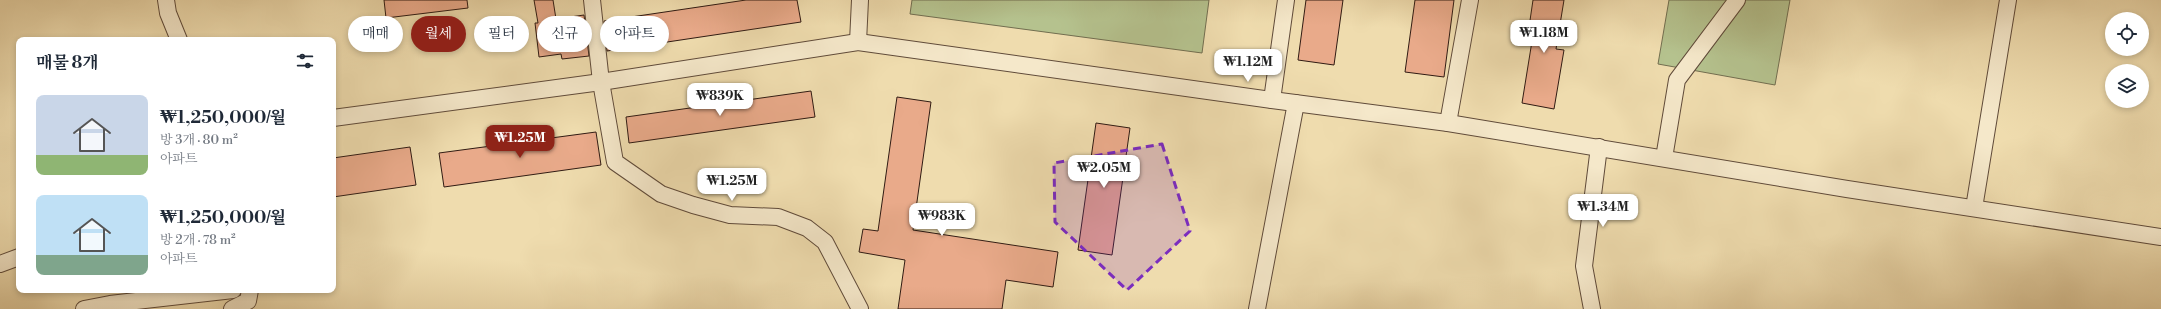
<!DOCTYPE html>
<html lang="ko">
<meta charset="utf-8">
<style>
:root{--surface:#fff;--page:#f6f6f7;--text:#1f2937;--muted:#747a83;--accent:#8f2418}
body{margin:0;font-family:"Libre Bodoni","Noto Serif KR",serif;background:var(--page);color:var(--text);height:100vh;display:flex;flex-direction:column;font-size:15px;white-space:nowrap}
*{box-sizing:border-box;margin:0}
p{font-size:13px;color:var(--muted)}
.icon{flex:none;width:22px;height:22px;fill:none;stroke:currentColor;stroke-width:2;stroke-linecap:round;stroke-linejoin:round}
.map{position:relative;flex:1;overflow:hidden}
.details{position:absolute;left:16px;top:37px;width:320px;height:256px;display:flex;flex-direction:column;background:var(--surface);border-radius:8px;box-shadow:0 2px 6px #0003}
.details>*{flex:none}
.top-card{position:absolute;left:348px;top:16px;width:380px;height:36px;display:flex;gap:8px}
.buttons{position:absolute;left:2105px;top:12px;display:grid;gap:8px}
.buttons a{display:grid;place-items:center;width:44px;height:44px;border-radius:50%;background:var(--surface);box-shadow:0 2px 6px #0003;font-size:20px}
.price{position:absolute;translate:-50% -34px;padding:0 9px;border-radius:8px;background:#fff;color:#222;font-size:13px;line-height:26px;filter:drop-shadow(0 1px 2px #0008)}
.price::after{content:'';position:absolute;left:50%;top:24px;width:12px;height:9px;margin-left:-6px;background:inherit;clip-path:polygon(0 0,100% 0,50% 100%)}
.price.current{background:var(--accent);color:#fff}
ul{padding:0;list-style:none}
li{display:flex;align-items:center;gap:12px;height:100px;padding:0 20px}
li span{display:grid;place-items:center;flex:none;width:112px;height:80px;border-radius:8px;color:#555}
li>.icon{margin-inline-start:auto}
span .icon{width:48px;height:48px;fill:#fffc;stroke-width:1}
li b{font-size:17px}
h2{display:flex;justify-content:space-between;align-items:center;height:48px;padding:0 20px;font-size:17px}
.tag{padding:0 14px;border-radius:18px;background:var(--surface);box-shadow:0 2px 6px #0003;font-size:14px;line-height:36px}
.tag.current{background:var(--accent);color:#fff}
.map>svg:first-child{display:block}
.green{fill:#b5c28e;stroke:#726e50}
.building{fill:#e9aa8a;stroke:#301b13}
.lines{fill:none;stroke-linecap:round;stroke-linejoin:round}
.minor-casing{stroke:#604b3a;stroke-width:18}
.minor{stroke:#f5e8ca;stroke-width:16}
.marked{fill:#7b2cbf;fill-opacity:0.2;stroke:#7b2cbf;stroke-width:3;stroke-dasharray:8 5;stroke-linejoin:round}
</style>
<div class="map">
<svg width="2161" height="309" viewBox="0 0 2161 309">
<rect width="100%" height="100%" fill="#efdcae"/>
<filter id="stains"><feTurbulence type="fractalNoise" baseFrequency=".005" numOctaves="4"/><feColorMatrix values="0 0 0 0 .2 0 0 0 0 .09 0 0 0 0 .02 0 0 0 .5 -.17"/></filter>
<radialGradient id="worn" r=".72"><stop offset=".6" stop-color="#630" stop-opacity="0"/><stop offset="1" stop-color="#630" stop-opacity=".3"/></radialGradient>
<g class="green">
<polygon points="912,0 1209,0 1202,53 910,14"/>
<polygon points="1669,0 1790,0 1775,85 1658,64"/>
</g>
<g class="building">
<polygon points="384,0 467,0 468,8 386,18"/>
<polygon points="534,0 553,0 556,19 584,15 589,56 562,59 561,54 539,57 535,23 538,23"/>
<polygon points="746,0 797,0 801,22 607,51 604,21"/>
<polygon points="1306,0 1343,0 1334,65 1298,60"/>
<polygon points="1415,0 1454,0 1444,77 1405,72"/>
<polygon points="1533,0 1564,0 1556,49 1564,50 1554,109 1522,103 1533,35 1528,34"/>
<polygon points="811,91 815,117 629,143 626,117"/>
<polygon points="897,97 931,102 913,230 1058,252 1053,287 1006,280 1002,309 898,309 905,260 859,252 863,229 878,231"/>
<polygon points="1096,123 1130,128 1112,255 1078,250"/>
<polygon points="596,132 601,165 444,187 439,153"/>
<polygon points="410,147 416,185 333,197 333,158"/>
</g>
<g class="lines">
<g class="minor-casing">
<g id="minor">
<polyline points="166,0 168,13 179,40"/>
<polyline points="592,0 601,82 615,162 661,194 693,205 730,215 778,217 807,228 825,242 860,309"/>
<polyline points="858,42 860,0"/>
<polyline points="1272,100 1286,0"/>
<polyline points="333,118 601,82 858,42 1272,100 1448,123 1847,189 2161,237"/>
<polyline points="1448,123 1470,0"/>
<polyline points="1664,158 1677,80 1737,0"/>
<polyline points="1974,208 2008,0"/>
<polyline points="0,264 19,257"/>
<polyline points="84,309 110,304 233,290"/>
<polyline points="232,309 248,301 250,290"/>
<polyline points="1257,309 1296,103"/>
<polyline points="1592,309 1584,266 1599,147"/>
</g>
</g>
<use href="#minor" class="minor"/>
</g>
<path class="marked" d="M1162,144L1190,231L1127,290L1055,222L1054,163Z"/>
<rect width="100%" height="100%" filter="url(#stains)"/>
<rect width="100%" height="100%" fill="url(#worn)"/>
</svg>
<div class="buttons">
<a><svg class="icon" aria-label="locate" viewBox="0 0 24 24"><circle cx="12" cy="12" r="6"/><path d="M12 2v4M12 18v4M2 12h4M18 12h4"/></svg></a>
<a><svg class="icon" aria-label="layers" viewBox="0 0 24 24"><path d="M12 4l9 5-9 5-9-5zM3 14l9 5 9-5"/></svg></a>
</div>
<b class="price" style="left:1544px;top:54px">₩1.18M</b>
<b class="price" style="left:1248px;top:83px">₩1.12M</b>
<b class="price" style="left:720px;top:117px">₩839K</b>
<b class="price current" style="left:520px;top:159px">₩1.25M</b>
<b class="price" style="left:1104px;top:189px">₩2.05M</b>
<b class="price" style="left:732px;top:202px">₩1.25M</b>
<b class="price" style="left:1603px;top:228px">₩1.34M</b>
<b class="price" style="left:942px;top:237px">₩983K</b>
<div class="top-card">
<a class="tag">매매</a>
<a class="tag current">월세</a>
<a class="tag">필터</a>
<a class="tag">신규</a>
<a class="tag">아파트</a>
</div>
<section class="details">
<h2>매물 8개<svg class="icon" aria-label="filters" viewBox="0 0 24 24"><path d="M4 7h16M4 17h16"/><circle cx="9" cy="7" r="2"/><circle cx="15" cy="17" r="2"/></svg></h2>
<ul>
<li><span style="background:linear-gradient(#c9d6e8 75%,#8fb573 0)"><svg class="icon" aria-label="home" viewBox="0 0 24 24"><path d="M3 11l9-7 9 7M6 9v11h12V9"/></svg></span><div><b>₩1,250,000/월</b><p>방 3개 · 80 m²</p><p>아파트</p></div></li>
<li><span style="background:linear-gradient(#bfe0f5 75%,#7fa58c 0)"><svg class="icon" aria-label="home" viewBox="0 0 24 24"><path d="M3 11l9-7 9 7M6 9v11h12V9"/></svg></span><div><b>₩1,250,000/월</b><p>방 2개 · 78 m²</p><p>아파트</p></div></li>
</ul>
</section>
</div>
